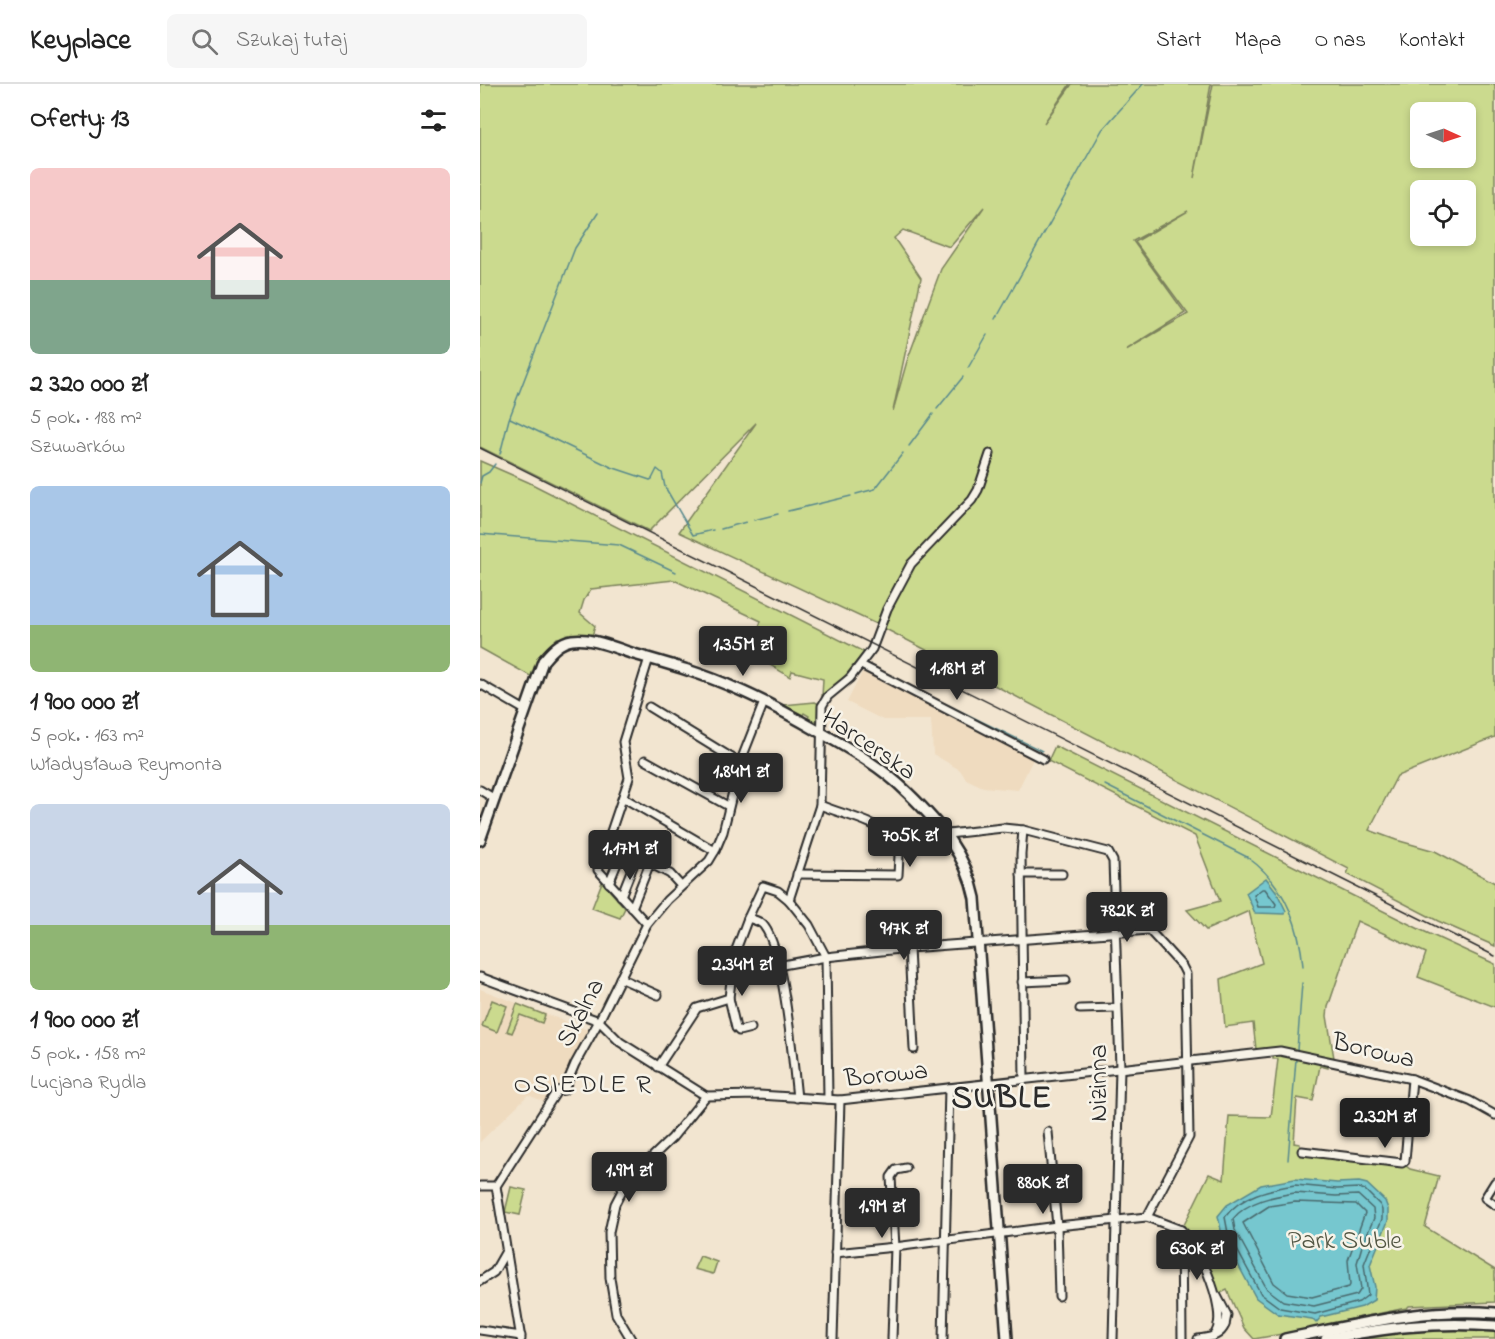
<!DOCTYPE html>
<html lang="pl">
<meta charset="utf-8">
<style>
:root{--surface:#fff;--page:#f6f6f6;--text:#222;--muted:#767676;--line:#e0e0e0;--accent:#2b2b2b}
body{margin:0;font-family:"Indie Flower",sans-serif;background:var(--page);color:var(--text);height:100vh;display:flex;flex-direction:column;font-size:22px;white-space:nowrap}
*{box-sizing:border-box;margin:0}
p{font-size:20px;color:var(--muted)}
.icon{flex:none;width:33px;height:33px;fill:none;stroke:currentColor;stroke-width:2;stroke-linecap:round;stroke-linejoin:round}
.map{position:relative;flex:1;overflow:hidden}
.details{display:flex;flex-direction:column;background:var(--surface);width:480px}
.details>*{flex:none}
.needle{width:39px;rotate:93deg}
.tools{position:absolute;left:930px;top:18px;display:grid;gap:12px}
.tools a{display:grid;place-items:center;width:66px;height:66px;border-radius:9px;background:var(--surface);box-shadow:0 3px 9px #0003;font-size:30px}
.price{position:absolute;translate:-50% -51px;padding:0 14px;border-radius:6px;background:var(--accent);color:#fff;font-size:20px;line-height:39px;filter:drop-shadow(0 2px 3px #0008)}
.price::after{content:'';position:absolute;left:50%;top:36px;width:18px;height:14px;margin-left:-9px;background:inherit;clip-path:polygon(0 0,100% 0,50% 100%)}
.price.current{background:#222;color:#fff}
ul{padding:0;list-style:none}
li{display:grid;align-content:center;gap:12px;height:318px;padding:0 30px}
li span{display:grid;place-items:center;height:186px;border-radius:9px;color:#555}
li>.icon{margin-inline-start:auto}
span .icon{width:108px;height:108px;fill:#fffc;stroke-width:1}
li b{font-size:26px}
h2{display:flex;justify-content:space-between;align-items:center;height:72px;padding:0 30px;font-size:26px}
header{display:flex;align-items:center;gap:36px;box-sizing:border-box;height:84px;padding:0 30px;background:var(--surface);border-bottom:2px solid var(--line)}
header strong{font-size:28px}
nav{display:flex;gap:33px;margin-inline-start:auto;font-size:21px}
.search{width:420px;height:54px;background:var(--page);display:flex;align-items:center;gap:15px;box-sizing:border-box;padding:0 21px;border-radius:9px;color:var(--muted);font-size:22px}
main{display:flex;flex:1;min-height:0}
.map>svg:first-child{display:block}
.built{fill:#efdbbf}
.green{fill:#cbda8e;stroke:#7b825c;stroke-width:1.5;fill-rule:evenodd}
.water{fill:#76c7cf;stroke:#58898d;stroke-width:1.5}
.lines{fill:none;stroke-linecap:round;stroke-linejoin:round}
.shore{stroke:#49696d;stroke-width:1.5}
.stream{stroke:#58898d;stroke-width:1.5}
.street-casing{stroke:#2b2b2b;stroke-width:11}
.secondary-casing{stroke:#2b2b2b;stroke-width:14}
.street{stroke:#f7f3e8;stroke-width:7}
.secondary{stroke:#f7f3e8;stroke-width:9}
.rail{stroke:#2b2b2b;stroke-width:1.5}
.labels{text-anchor:middle;stroke-width:5;stroke-linejoin:round;paint-order:stroke}
.street-label{font-size:26px;fill:#2b2b2b;stroke:#f7f3e8}
.park-label{font-size:26px;fill:#535744;stroke:#f7f3e8}
.neighbourhood-label{font-size:27px;letter-spacing:1.5px;fill:#2b2b2b;stroke:#f7f3e8}
.district-label{font-size:32px;font-weight:bold;letter-spacing:1.5px;fill:#2b2b2b;stroke:#f7f3e8}
</style>
<header>
<strong>Keyplace</strong>
<div class="search"><svg class="icon" aria-label="search" viewBox="0 0 24 24"><circle cx="10" cy="10" r="6"/><path d="M15 15l6 6"/></svg>Szukaj tutaj</div>
<nav><a>Start</a><a>Mapa</a><a>O nas</a><a>Kontakt</a></nav>
</header>
<main>
<section class="details">
<h2>Oferty: 13<svg class="icon" aria-label="filters" viewBox="0 0 24 24"><path d="M4 7h16M4 17h16"/><circle cx="9" cy="7" r="2"/><circle cx="15" cy="17" r="2"/></svg></h2>
<ul>
<li><span style="background:linear-gradient(#f6c9c9 60%,#7fa58c 0)"><svg class="icon" aria-label="home" viewBox="0 0 24 24"><path d="M3 11l9-7 9 7M6 9v11h12V9"/></svg></span><div><b>2 320 000 zł</b><p>5 pok. · 188 m²</p><p>Szuwarków</p></div></li>
<li><span style="background:linear-gradient(#a9c7e8 75%,#8fb573 0)"><svg class="icon" aria-label="home" viewBox="0 0 24 24"><path d="M3 11l9-7 9 7M6 9v11h12V9"/></svg></span><div><b>1 900 000 zł</b><p>5 pok. · 163 m²</p><p>Władysława Reymonta</p></div></li>
<li><span style="background:linear-gradient(#c9d6e8 65%,#8fb573 0)"><svg class="icon" aria-label="home" viewBox="0 0 24 24"><path d="M3 11l9-7 9 7M6 9v11h12V9"/></svg></span><div><b>1 900 000 zł</b><p>5 pok. · 158 m²</p><p>Lucjana Rydla</p></div></li>
</ul>
</section>
<div class="map">
<svg width="1015" height="1255" viewBox="0 0 1015 1255">
<rect width="100%" height="100%" fill="#f2e5d0"/>
<filter id="ink" filterUnits="userSpaceOnUse"><feTurbulence type="fractalNoise" baseFrequency=".0167" numOctaves="2"/><feDisplacementMap in="SourceGraphic" scale="12" xChannelSelector="R" yChannelSelector="G"/><feConvolveMatrix kernelMatrix="1 2 1 2 8 2 1 2 1" color-interpolation-filters="sRGB"/></filter>
<g filter="url(#ink)">
<g class="built">
<polygon points="385,583 555,671 538,706 503,703 486,695 480,686 453,670 451,636 403,636 367,618"/>
<polygon points="0,905 111,947 79,1001 73,1003 65,1018 48,1011 0,1058"/>
</g>
<g class="green">
<path d="M0,0H590L564,39L592,0H731L714,94L733,0H1015V653L917,692L889,746L916,756L955,767L1015,799V862L958,837L867,790L869,785L396,540L199,448L276,339L169,447L0,363ZM940,28H986V74H940ZM940,106H986V152H940ZM504,123L461,185L427,277L413,327L441,194L414,154L423,146L470,163ZM708,127L655,158L708,230L646,266L705,229L653,157Z"/>
<polygon points="0,377 48,398 384,568 359,600 342,613 343,595 312,587 310,593 270,569 281,537 194,496 111,505 104,516 100,529 115,542 112,552 77,554 61,572 52,593 0,564"/>
<polygon points="335,618 339,620 338,638 328,634 329,632 324,629 323,631 303,621"/>
<polygon points="575,662 941,846 1015,880 1015,923 938,893 946,869 877,837 848,923 847,932 854,974 793,964 776,965 773,939 745,943 741,895 782,879 769,827 726,846 707,826 740,817 715,752 568,677"/>
<polygon points="122,798 145,824 140,834 112,824"/>
<polygon points="12,916 27,922 17,948 2,942"/>
<polygon points="37,920 65,931 62,939 40,931 32,949 27,947"/>
<path d="M793,970H802L848,980V984L840,982L833,1017L817,1014L814,1059L820,1060L819,1067L922,1079L930,1085L959,1092L945,1143L1015,1186V1218L929,1222L927,1224C876,1233 825,1247 774,1255L764,1244L747,1206L739,1210L718,1159L703,1143L729,1090L744,1096L749,1032L791,1033L798,975H793Z"/>
<polygon points="31,1103 46,1106 40,1131 25,1128"/>
<polygon points="220,1172 237,1178 233,1190 214,1185"/>
<polygon points="984,1231 1015,1233 1015,1238 984,1236 932,1237 932,1234"/>
<polygon points="971,1245 1015,1247 1015,1255 865,1255 929,1246"/>
</g>
<g class="water">
<polygon points="786,794 796,807 806,827 805,830 775,829 766,809"/>
<polygon points="815,1095 857,1099 879,1098 887,1100 905,1117 908,1125 908,1137 890,1181 895,1203 894,1216 882,1223 841,1233 836,1239 832,1235 798,1230 776,1214 742,1151 738,1132 747,1121 781,1101"/>
</g>
<g class="lines">
<g class="shore">
<polygon points="782,805 785,805 796,820 795,823 778,823 774,811"/>
<path d="M815,1101L857,1105L879,1104L885,1106L900,1121L902,1126V1135L884,1180L888,1211L879,1218L835,1230L800,1224L781,1210L748,1149L745,1133C761,1111 790,1105 815,1101Z"/>
<path d="M815,1109L856,1112L878,1111L893,1125L894,1134L882,1162L877,1179L881,1205L877,1211L834,1222L803,1217L787,1205L755,1146L753,1135C767,1117 794,1112 815,1109Z"/>
<polygon points="815,1118 876,1120 885,1129 868,1176 870,1201 869,1203 832,1213 807,1209 794,1199 763,1139 789,1122"/>
</g>
<g class="stream">
<polyline points="516,235 622,46 663,0"/>
<polyline points="488,284 507,251"/>
<polyline points="457,325 483,293"/>
<polyline points="30,334 131,383 170,396 172,395 177,385 182,389 185,403 213,451 233,446"/>
<polyline points="429,362 453,330"/>
<polyline points="20,370 29,335 95,164 118,129"/>
<polyline points="0,399 2,392 9,388 15,380"/>
<polyline points="376,410 395,405 423,369"/>
<polyline points="308,427 371,412"/>
<polyline points="274,436 298,430"/>
<polyline points="241,445 266,438"/>
<polyline points="0,450 139,461 196,488"/>
<polyline points="433,604 562,667"/>
<path d="M625,701L767,773C804,799 819,838 823,882"/>
<polyline points="817,966 822,899"/>
<polyline points="808,1076 816,975"/>
</g>
<g class="street-casing">
<g id="street">
<polyline points="381,581 563,675"/>
<polyline points="0,600 45,626"/>
<polyline points="169,623 260,679"/>
<polyline points="165,676 248,722"/>
<polyline points="0,706 15,715"/>
<polyline points="144,714 235,767"/>
<polyline points="543,746 541,770 544,995"/>
<polyline points="468,750 523,744 543,746 628,768 633,777 640,984 633,1255"/>
<polyline points="141,764 190,790 201,802"/>
<path d="M317,790L418,791L419,772L415,754C388,734 369,733 340,721"/>
<polyline points="541,790 582,790"/>
<polyline points="129,799 143,765"/>
<polyline points="141,812 157,772"/>
<polyline points="152,824 170,779"/>
<path d="M268,834C274,836 281,837 284,842C304,867 313,978 317,1014"/>
<polyline points="167,840 118,786 149,694 143,658 169,574"/>
<polyline points="429,864 434,965"/>
<polyline points="265,888 346,873 429,864 669,846 702,882 706,890 709,1053 667,1133 577,1142 415,1163 355,1169"/>
<polyline points="0,893 119,937 140,958 226,1012 279,1011 360,1016 800,967 932,995 990,1017 1015,1031"/>
<polyline points="140,894 178,911"/>
<polyline points="542,898 586,896"/>
<polyline points="249,914 256,944 259,947 271,944"/>
<polyline points="600,925 637,924"/>
<polyline points="178,983 217,924 249,914 254,871 268,834 283,802 298,807 309,816"/>
<polyline points="348,1015 346,873 329,841 309,816 340,721 342,622 348,612 370,594 392,565 407,525 431,480 492,416 498,406 510,370"/>
<polyline points="568,1048 577,1142 579,1212"/>
<polyline points="822,1067 922,1079 925,1077 932,995"/>
<polyline points="1015,1098 1005,1114 1015,1121"/>
<polyline points="0,1102 16,1102"/>
<polyline points="667,1133 701,1146 702,1255"/>
<path d="M701,1146C719,1160 752,1234 733,1252"/>
<polyline points="0,1197 14,1188 26,1167"/>
<polyline points="737,1212 747,1231 745,1241"/>
<polyline points="0,1246 41,1252"/>
<polyline points="41,1255 16,1102 77,1007 84,1006 95,980 119,937 167,840 187,816 229,777 235,767 243,748 260,679 284,618"/>
<polyline points="151,1255 136,1230 130,1194 129,1148 135,1120 147,1097 192,1054 226,1012"/>
<polyline points="353,1255 360,1016"/>
<polyline points="412,1255 415,1163 411,1093 416,1086 426,1084"/>
<polyline points="463,1255 469,1004"/>
<path d="M718,1255C730,1253 740,1253 745,1241L738,1240"/>
</g>
</g>
<g class="secondary-casing">
<g id="secondary">
<path d="M0,756L63,577C71,568 79,558 92,556C112,553 135,564 154,570C189,580 224,590 257,605C285,617 312,632 338,647C370,665 402,683 428,709C459,739 486,770 495,814L527,1255"/>
<path d="M805,1255C875,1241 943,1223 1015,1229"/>
<path d="M846,1255C904,1244 955,1237 1015,1242"/>
</g>
</g>
<use href="#street" class="street"/>
<use href="#secondary" class="secondary"/>
<polyline class="rail" points="0,364 1015,872"/>
</g>
</g>
<g class="labels">
<g class="street-label">
<text transform="translate(390 659) rotate(34)" y="9">Harcerska</text>
<text transform="translate(99 928) rotate(-62)" y="9">Skalna</text>
<text transform="translate(894 965) rotate(13)" y="9">Borowa</text>
<text transform="translate(406 989) rotate(-6)" y="9">Borowa</text>
<text transform="translate(617 999) rotate(-90)" y="9">Nizinna</text>
</g>
<g class="park-label">
<text x="865" y="1164">Park Suble</text>
</g>
<g class="neighbourhood-label">
<text x="103" y="1008">OSIEDLE R</text>
</g>
<g class="district-label">
<text x="522" y="1023">SUBLE</text>
</g>
</g>
</svg>
<div class="tools">
<a><svg class="needle" viewBox="-14 -14 28 28"><path d="M0-13l5 13h-10z" fill="#e53935"/><path d="M0 13l5-13h-10z" fill="#767676"/></svg></a>
<a><svg class="icon" aria-label="locate" viewBox="0 0 24 24"><circle cx="12" cy="12" r="6"/><path d="M12 2v4M12 18v4M2 12h4M18 12h4"/></svg></a>
</div>
<b class="price" style="left:263px;top:593px">1.35M zł</b>
<b class="price" style="left:477px;top:617px">1.18M zł</b>
<b class="price" style="left:261px;top:720px">1.84M zł</b>
<b class="price" style="left:430px;top:784px">705K zł</b>
<b class="price" style="left:150px;top:797px">1.17M zł</b>
<b class="price" style="left:647px;top:859px">782K zł</b>
<b class="price" style="left:424px;top:877px">917K zł</b>
<b class="price" style="left:262px;top:913px">2.34M zł</b>
<b class="price current" style="left:905px;top:1065px">2.32M zł</b>
<b class="price" style="left:149px;top:1119px">1.9M zł</b>
<b class="price" style="left:563px;top:1131px">880K zł</b>
<b class="price" style="left:402px;top:1155px">1.9M zł</b>
<b class="price" style="left:717px;top:1197px">630K zł</b>
</div>
</main>
